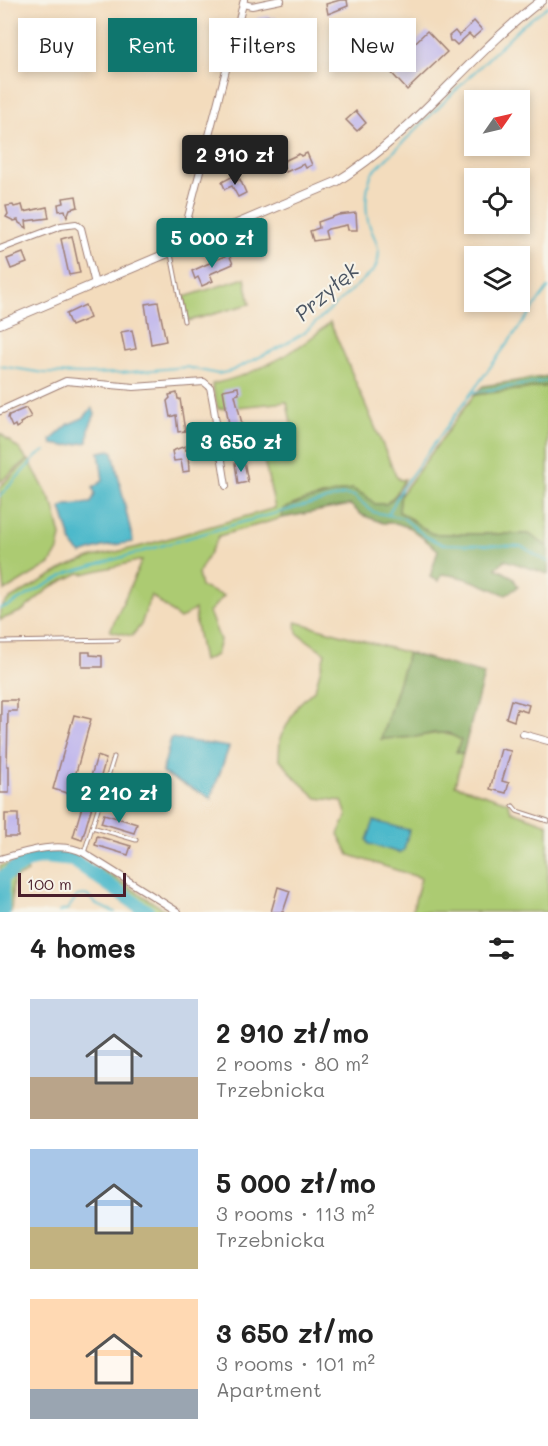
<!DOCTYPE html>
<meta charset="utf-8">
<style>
:root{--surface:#fff;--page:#f2f2f2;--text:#222;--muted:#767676;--accent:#0f766e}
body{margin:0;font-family:Mali,sans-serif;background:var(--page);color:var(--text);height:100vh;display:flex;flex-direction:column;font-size:22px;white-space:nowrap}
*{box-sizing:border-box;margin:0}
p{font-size:20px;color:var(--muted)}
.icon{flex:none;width:33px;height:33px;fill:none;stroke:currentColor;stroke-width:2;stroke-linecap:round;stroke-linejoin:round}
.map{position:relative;height:912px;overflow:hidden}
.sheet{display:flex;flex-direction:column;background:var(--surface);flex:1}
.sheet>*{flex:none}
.guide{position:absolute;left:18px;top:18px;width:513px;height:54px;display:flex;gap:12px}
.needle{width:39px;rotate:56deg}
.fabs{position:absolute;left:464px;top:90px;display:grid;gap:12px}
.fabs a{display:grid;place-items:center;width:66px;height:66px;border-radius:0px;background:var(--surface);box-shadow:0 3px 9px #0003;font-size:30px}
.scale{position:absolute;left:18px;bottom:15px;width:108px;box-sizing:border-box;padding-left:6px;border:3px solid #4a1f2b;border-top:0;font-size:16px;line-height:21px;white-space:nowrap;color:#4a1f2b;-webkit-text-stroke:4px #f7f3e8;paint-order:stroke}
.price{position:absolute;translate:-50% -51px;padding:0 14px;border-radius:6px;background:var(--accent);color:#fff;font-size:20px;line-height:39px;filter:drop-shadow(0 2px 3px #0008)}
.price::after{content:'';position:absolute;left:50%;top:36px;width:18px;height:14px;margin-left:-9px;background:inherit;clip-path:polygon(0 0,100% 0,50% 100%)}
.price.on{background:#222;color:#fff}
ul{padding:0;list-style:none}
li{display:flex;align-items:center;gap:18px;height:150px;padding:0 30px}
li span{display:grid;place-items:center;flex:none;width:168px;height:120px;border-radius:0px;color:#555}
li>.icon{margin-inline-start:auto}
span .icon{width:72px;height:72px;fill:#fffc;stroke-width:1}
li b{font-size:26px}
h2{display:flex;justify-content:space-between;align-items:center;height:72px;padding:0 30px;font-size:26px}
.tag{padding:0 21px;border-radius:0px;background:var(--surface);box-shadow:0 3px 9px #0003;font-size:21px;line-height:54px}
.tag.on{background:var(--accent);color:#fff}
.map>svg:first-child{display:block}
.green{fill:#accb72;stroke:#7b754e;stroke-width:1.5}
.forest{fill:#89af64;stroke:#6a6748;stroke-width:1.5}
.water{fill:#4eb9cb;stroke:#4c6c7b;stroke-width:1.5}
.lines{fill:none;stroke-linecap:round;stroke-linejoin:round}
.stream{stroke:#4eb9cb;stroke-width:2}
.river{stroke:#4eb9cb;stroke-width:14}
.building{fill:#c3baec}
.service-casing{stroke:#9e7e74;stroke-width:5}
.minor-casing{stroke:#9e7e74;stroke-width:8}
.tertiary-casing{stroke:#9e7e74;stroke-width:10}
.service{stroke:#fff;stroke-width:3}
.minor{stroke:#fff;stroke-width:6}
.tertiary{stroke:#fff;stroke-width:8}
.labels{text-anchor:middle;stroke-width:4.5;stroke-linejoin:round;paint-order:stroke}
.water-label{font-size:21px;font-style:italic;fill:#4b5563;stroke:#f7f3e8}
</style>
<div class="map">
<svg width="548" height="912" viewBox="0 0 548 912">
<rect width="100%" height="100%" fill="#f7f3e8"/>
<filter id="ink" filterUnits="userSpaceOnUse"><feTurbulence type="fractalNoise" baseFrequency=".0167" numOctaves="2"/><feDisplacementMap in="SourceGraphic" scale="12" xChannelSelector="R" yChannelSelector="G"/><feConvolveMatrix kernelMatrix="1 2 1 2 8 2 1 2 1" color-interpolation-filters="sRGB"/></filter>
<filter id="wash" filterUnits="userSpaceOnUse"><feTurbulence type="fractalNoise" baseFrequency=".008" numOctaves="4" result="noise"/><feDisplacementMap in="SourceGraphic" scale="24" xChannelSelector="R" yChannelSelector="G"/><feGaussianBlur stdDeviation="1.35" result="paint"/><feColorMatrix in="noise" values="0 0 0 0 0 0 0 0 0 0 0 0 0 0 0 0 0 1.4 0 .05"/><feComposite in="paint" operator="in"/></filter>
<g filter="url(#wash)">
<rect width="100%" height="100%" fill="#f3dcbd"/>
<g class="green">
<polygon points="245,278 250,304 188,321 184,297"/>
<path d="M330,322L396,476L400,480L405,479L396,494L386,504H374L366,496L352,489L303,501L283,509L282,518L219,536L198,574L201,587L224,596L209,612L220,640L216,655L203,661L196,624L195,609L180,619L151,595L141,625L132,636L110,631L142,560L83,574L79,573L51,587L22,611L0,620V608L8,600L66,567L93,557L138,547L275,508L262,451L295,444L287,402L218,409L212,384C255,375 298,352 330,322Z"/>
<path d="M548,386V547L529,534H433C420,528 412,518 399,512L400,496L474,395Z"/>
<polygon points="0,433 20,450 27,460 0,482"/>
<polygon points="29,460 54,507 61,536 58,550 50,564 5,591 0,555 0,486"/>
<path d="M296,622L408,653L381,739C392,738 404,738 415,737C437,734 440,729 462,740L457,752L463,754L455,785L508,802L511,811L548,824V912H412L421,878L349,855L338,834L347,816L342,801L317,798L296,779L279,758L280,738L298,705L315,689L325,653L297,633Z"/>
<polygon points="20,861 28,872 13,879 11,912 0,912 0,866"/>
<polygon points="101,869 168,912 137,912 87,877"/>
</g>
<g class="forest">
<polygon points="548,376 548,386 474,395 483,386"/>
<path d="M352,489L366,496L375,504H386L401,491L399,512C412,518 420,528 433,534H529L548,547V574L505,560L496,568L513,577L518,587L506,595C486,586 464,576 442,574L439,581L430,577L438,550L410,528L396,523H383L362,515L350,505L282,518L283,509L303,501Z"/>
<polygon points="408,653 484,674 463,754 456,752 461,740 448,733 434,733 415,737 381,739"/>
</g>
<g class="water">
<polygon points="92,408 95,414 89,428 88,442 65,446 52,444 51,440 69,424 83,418"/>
<polygon points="110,450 113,452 133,542 102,547 81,554 73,546 61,508 66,505 91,503 95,494 93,488 103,480 99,452"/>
<polygon points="171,738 229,747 211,798 162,773"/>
<polygon points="374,821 409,830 404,850 400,853 369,844 367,840"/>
</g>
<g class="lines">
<g class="stream">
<path d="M0,366L44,373L85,374L120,373L186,367L218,374L231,371L278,348L304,333L374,270C385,249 374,241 368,221C365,207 366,186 372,173L520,27L548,6"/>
<polyline points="474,392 548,381"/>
<polyline points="0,496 38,455 45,451"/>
<polyline points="388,515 402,488 548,288"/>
<polyline points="0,608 8,606 68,573 243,522 344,495 354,496 373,512 403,518 425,536 442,544 521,546 548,562"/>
<polyline points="59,912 68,909 77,896 84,895 88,896 97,905 115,912"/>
<polyline points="135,912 141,908"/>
</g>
<polyline class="river" points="3,912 2,878 14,869 31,860 44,857 73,860 148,912"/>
</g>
<g id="blocks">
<g class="building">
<polygon points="340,0 347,0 348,6 328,14 326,4"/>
<polygon points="269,16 269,18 276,17 278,26 267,28 265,31 259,28 256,23 257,18"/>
<polygon points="474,21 482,30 473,38 469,34 457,45 453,41 450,41 449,36 455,31 459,36"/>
<polygon points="427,31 447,52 407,90 388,69"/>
<polygon points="356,111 366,123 357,131 346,120"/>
<polygon points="307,153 312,165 306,168 304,164 286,172 282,162 299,154 301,156"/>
<polygon points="235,175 237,181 240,179 246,193 238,197 232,186 225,189 222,182"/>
<polygon points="76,196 78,207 70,209 67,217 65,210 59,211 58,204 64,203 63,198"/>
<polygon points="13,205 14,207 22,205 24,212 47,207 49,218 26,221 27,228 19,223 18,220 14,221 6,217 8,214 6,206"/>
<polygon points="356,213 357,230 348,230 347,225 328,229 325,231 327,239 313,241 310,231 319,228 318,222 338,215"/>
<polygon points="72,236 80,273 69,275 61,239"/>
<polygon points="23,253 27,263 11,269 7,259"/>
<polygon points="229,254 233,264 210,274 213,281 202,286 198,277 195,279 192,271"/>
<polygon points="158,302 166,341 151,344 145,304"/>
<polygon points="85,305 90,318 71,326 66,314"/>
<polygon points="132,330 136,349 125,351 121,332"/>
<polygon points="238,387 239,394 235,395 243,428 230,430 223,390"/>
<polygon points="177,393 178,399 180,399 185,431 178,432 176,415 170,417 167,401 170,398 169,395"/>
<polygon points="26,408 31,417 20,423 21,425 16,428 15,425 12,427 8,418 9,415"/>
<polygon points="279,424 281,436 262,439 260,427"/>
<polygon points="185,446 185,450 188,450 189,471 183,472 181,460 174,461 172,451"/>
<polygon points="244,461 248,482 238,484 235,463"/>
<polygon points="82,652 90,652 90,655 102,656 102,667 82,667"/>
<polygon points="1,700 17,700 17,711 8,711 7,766 9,766 9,793 0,793"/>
<polygon points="511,700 529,705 527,712 517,709 514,721 506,718"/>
<polygon points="74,715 91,719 70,794 53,789"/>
<polygon points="501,749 511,751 502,781 509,783 506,793 490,789"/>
<polygon points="97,756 106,759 82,840 73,837"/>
<rect x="5" y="814" width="13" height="23"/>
<polygon points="104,814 137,824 134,833 101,823"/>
<polygon points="97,836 131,846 128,855 95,845"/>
<polygon points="278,887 290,891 283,912 271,912"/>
</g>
</g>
</g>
<g filter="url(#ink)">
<use href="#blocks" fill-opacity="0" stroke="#9e7e74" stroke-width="1.5"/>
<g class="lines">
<g class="service-casing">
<g id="service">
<polyline points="171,254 184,321"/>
<polyline points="0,642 118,640"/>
<polyline points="106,781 135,790"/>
<polyline points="513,806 517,811 548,821"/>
<polyline points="92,827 136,840"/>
<polyline points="84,853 114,757"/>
</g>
</g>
<g class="minor-casing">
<g id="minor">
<polyline points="243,4 252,6 281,0"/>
<polyline points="180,248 244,0"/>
<polyline points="0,249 61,226 76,224 81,228 95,284"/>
<polyline points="0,411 66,381 134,387 204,382 210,387 213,403 226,486"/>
<polyline points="220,456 257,450"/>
<polyline points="523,734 548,741"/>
<path d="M0,859C24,852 61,840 84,853L178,912"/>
</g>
</g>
<g class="tertiary-casing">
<path id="tertiary" d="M0,324L336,182C414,134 469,55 542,0"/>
</g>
<use href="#service" class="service"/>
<use href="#minor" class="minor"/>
<use href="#tertiary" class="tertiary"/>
</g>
</g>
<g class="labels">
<g class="water-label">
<text transform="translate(327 292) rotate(-41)" y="7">Przyłęk</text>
</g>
</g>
</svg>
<div class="fabs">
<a><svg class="needle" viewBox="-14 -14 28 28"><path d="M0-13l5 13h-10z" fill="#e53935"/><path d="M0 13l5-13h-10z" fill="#767676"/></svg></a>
<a><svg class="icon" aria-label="locate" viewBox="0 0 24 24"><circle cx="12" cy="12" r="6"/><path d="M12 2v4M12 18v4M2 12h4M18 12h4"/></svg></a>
<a><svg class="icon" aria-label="layers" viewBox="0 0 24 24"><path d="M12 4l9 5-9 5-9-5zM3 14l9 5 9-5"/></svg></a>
</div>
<div class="scale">100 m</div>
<b class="price on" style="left:235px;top:186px">2 910 zł</b>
<b class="price" style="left:212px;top:269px">5 000 zł</b>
<b class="price" style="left:241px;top:473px">3 650 zł</b>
<b class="price" style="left:119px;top:824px">2 210 zł</b>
<div class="guide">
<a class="tag">Buy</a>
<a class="tag on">Rent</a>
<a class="tag">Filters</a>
<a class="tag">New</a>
</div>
</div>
<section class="sheet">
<h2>4 homes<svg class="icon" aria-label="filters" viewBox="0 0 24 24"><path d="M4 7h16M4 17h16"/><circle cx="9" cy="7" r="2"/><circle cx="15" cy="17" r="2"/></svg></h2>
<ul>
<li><span style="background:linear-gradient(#c9d6e8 65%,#b9a48a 0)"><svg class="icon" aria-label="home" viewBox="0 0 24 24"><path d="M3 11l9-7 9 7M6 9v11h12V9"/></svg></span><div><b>2 910 zł/mo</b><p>2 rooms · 80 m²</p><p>Trzebnicka</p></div></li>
<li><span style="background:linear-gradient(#a9c7e8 65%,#c2b280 0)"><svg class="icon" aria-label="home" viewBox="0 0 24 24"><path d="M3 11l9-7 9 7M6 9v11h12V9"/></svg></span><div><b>5 000 zł/mo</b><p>3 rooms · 113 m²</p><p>Trzebnicka</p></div></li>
<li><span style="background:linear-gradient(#ffd9b3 75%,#9aa5b1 0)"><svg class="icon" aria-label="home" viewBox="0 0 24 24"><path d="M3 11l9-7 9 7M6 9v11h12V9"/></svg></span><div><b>3 650 zł/mo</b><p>3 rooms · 101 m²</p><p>Apartment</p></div></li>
</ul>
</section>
